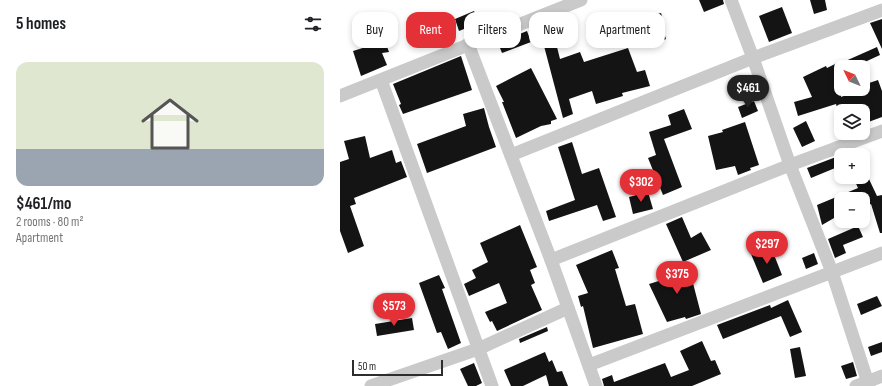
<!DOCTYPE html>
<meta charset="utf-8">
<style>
:root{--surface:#fff;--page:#f6f6f6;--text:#202124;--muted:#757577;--line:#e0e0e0;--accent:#e43037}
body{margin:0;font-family:"Sofia Sans Condensed",sans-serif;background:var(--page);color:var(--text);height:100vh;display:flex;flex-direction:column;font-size:15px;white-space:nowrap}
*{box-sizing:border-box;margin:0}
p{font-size:13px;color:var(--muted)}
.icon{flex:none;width:22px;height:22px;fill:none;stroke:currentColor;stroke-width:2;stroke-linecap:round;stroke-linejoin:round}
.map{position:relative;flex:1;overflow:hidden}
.side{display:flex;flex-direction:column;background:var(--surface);width:340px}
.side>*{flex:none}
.hud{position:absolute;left:12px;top:12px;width:380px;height:36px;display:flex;gap:8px}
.needle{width:26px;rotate:313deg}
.controls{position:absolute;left:494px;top:60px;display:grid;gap:8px}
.controls a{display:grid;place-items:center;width:36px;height:36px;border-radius:8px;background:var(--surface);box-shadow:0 2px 6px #0003;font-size:20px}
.scale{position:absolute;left:12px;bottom:10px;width:91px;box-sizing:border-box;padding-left:4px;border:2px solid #2d2d2d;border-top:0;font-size:11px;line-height:14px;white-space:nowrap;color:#2d2d2d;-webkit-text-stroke:3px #fff;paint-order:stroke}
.price{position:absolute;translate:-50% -34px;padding:0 9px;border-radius:14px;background:var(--accent);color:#fff;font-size:13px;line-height:26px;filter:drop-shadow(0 1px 2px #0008)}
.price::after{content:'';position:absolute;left:50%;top:24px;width:12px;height:9px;margin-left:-6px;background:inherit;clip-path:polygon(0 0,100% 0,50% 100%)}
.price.on{background:#222;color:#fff}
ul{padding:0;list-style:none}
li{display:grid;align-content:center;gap:8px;height:212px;padding:0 16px}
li+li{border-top:1px solid var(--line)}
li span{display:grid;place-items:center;height:124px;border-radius:12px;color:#555}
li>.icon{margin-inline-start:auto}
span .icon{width:72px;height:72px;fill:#fffc;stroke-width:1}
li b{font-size:17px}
h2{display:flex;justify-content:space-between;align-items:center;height:48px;padding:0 16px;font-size:17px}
.pill{padding:0 14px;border-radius:12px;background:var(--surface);box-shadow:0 2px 6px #0003;font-size:14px;line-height:36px}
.pill.on{background:var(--accent);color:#fff}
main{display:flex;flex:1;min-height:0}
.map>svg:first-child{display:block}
.building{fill:#141414}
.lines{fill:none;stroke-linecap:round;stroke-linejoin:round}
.street{stroke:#cacaca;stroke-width:13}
</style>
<main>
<section class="side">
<h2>5 homes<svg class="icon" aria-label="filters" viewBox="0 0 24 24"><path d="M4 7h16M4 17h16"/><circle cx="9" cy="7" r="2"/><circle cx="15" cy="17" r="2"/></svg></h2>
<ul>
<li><span style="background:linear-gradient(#dfe7d0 70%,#9aa5b1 0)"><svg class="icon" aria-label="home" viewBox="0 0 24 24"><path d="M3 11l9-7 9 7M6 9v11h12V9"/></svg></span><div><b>$461/mo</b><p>2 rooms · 80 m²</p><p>Apartment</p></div></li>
</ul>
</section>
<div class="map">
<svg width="542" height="386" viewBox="0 0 542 386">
<rect width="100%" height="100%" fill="#fff"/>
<g class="building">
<polygon points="359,0 383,0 384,4 364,12"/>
<polygon points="470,0 485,0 487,10 474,14"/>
<polygon points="442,7 452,33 429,42 419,16"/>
<polygon points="134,11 139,23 119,31 115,19"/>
<polygon points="321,13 325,25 322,26 326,39 314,44 306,17"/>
<polygon points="542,19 542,49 530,23"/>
<polygon points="187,31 191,42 162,53 158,43"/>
<polygon points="45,41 49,52 42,53 47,65 21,76 13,51"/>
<polygon points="216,43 220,59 240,52 244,62 288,48 297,72 305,70 310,86 282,93 283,96 256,104 252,91 229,99 233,114 223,118 204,46"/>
<polygon points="537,47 540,55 514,67 501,67 501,97 523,89 523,85 538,80 542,91 542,117 523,124 523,111 498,111 496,104 458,116 454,102 472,97 463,77 486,66 487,68 501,61 501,63"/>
<polygon points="121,56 132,90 63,114 59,105 61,104 53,84"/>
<polygon points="191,68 217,119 211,121 211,124 201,126 176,138 162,102 164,102 156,86"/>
<polygon points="414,101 418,111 402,118 398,107"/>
<polygon points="144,108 149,127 156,147 87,173 77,144 126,126 123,114"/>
<polygon points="344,109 352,129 324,139 342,187 323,195 308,158 316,155 309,132 331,125 328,115"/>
<polygon points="466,121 475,141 462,147 453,128"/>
<polygon points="405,122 419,165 410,168 411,170 398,175 395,166 376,170 368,136 383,132 382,130"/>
<polygon points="25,136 30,158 52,150 56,163 61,161 67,177 14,198 16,204 10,206 24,246 8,253 0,231 0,162 9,159 4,141"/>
<polygon points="232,142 242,174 259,168 276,217 263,221 257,205 209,221 206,211 235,200 218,147"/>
<polygon points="496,157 500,166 471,178 467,168"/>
<polygon points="513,177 528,177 537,196 542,195 542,233 540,233 531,204 527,206 525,199 501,199 501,214 482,225 477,205 518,188"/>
<polygon points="308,192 313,209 293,214 289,197"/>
<polygon points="342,217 351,238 361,232 371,250 343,262 326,224"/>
<polygon points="180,225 197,267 190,270 195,283 191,285 202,310 157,331 152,321 150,322 145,312 167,303 159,283 129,296 124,284 136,278 132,270 148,262 140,243"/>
<polygon points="518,226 523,237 503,245 506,253 495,258 488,239"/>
<polygon points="431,247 442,275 423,283 411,254"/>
<polygon points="272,250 279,268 275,269 286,306 295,304 303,334 253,348 243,306 241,307 238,296 248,293 236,265"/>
<polygon points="474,253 478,264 466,269 462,258"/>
<polygon points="348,264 361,314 346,319 345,317 327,322 309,284 335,276 332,268"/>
<polygon points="99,275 105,288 102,289 121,343 108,349 101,332 97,333 79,283"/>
<polygon points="537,296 542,306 521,315 517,304"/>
<polygon points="448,300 462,332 450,337 441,316 383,339 377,325 430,305 431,308"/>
<polygon points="72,318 74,330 37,336 35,324"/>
<polygon points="207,327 208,331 180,343 179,339"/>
<polygon points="362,341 371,361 375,360 381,374 352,386 264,386 262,379 272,375 274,382 325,363 331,377 349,370 340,351"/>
<polygon points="542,342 542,352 531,356 528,347"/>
<polygon points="460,347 466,376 455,378 450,349"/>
<polygon points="205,352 209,362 212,360 217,372 222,371 228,386 209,386 206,375 183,386 171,386 164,370"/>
<polygon points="513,362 517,376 506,379 501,366"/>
<polygon points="134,363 142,383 136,386 128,386 120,369"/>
</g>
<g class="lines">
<g class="street">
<polyline points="391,0 413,58 450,165 492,272 529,386"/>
<polyline points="128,44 211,260 256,386"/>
<polyline points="41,80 152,386"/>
<polyline points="0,96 241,0"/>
<polyline points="171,155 413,58 542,10"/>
<polyline points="211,260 450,165 542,131"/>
<polyline points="249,365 542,253"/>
<polyline points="31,386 138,349 228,308"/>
<polyline points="516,386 542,376"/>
</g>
</g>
</svg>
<div class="controls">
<a><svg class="needle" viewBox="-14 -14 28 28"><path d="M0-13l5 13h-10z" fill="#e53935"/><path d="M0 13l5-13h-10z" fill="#757577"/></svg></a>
<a><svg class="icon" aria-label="layers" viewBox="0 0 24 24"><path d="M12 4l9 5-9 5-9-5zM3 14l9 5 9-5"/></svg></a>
<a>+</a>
<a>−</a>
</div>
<div class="scale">50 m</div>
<b class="price on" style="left:408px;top:109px">$461</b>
<b class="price" style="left:301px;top:203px">$302</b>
<b class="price" style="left:427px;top:265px">$297</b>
<b class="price" style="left:337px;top:295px">$375</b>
<b class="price" style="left:54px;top:327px">$573</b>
<div class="hud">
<a class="pill">Buy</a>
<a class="pill on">Rent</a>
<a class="pill">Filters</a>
<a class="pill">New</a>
<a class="pill">Apartment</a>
</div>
</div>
</main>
